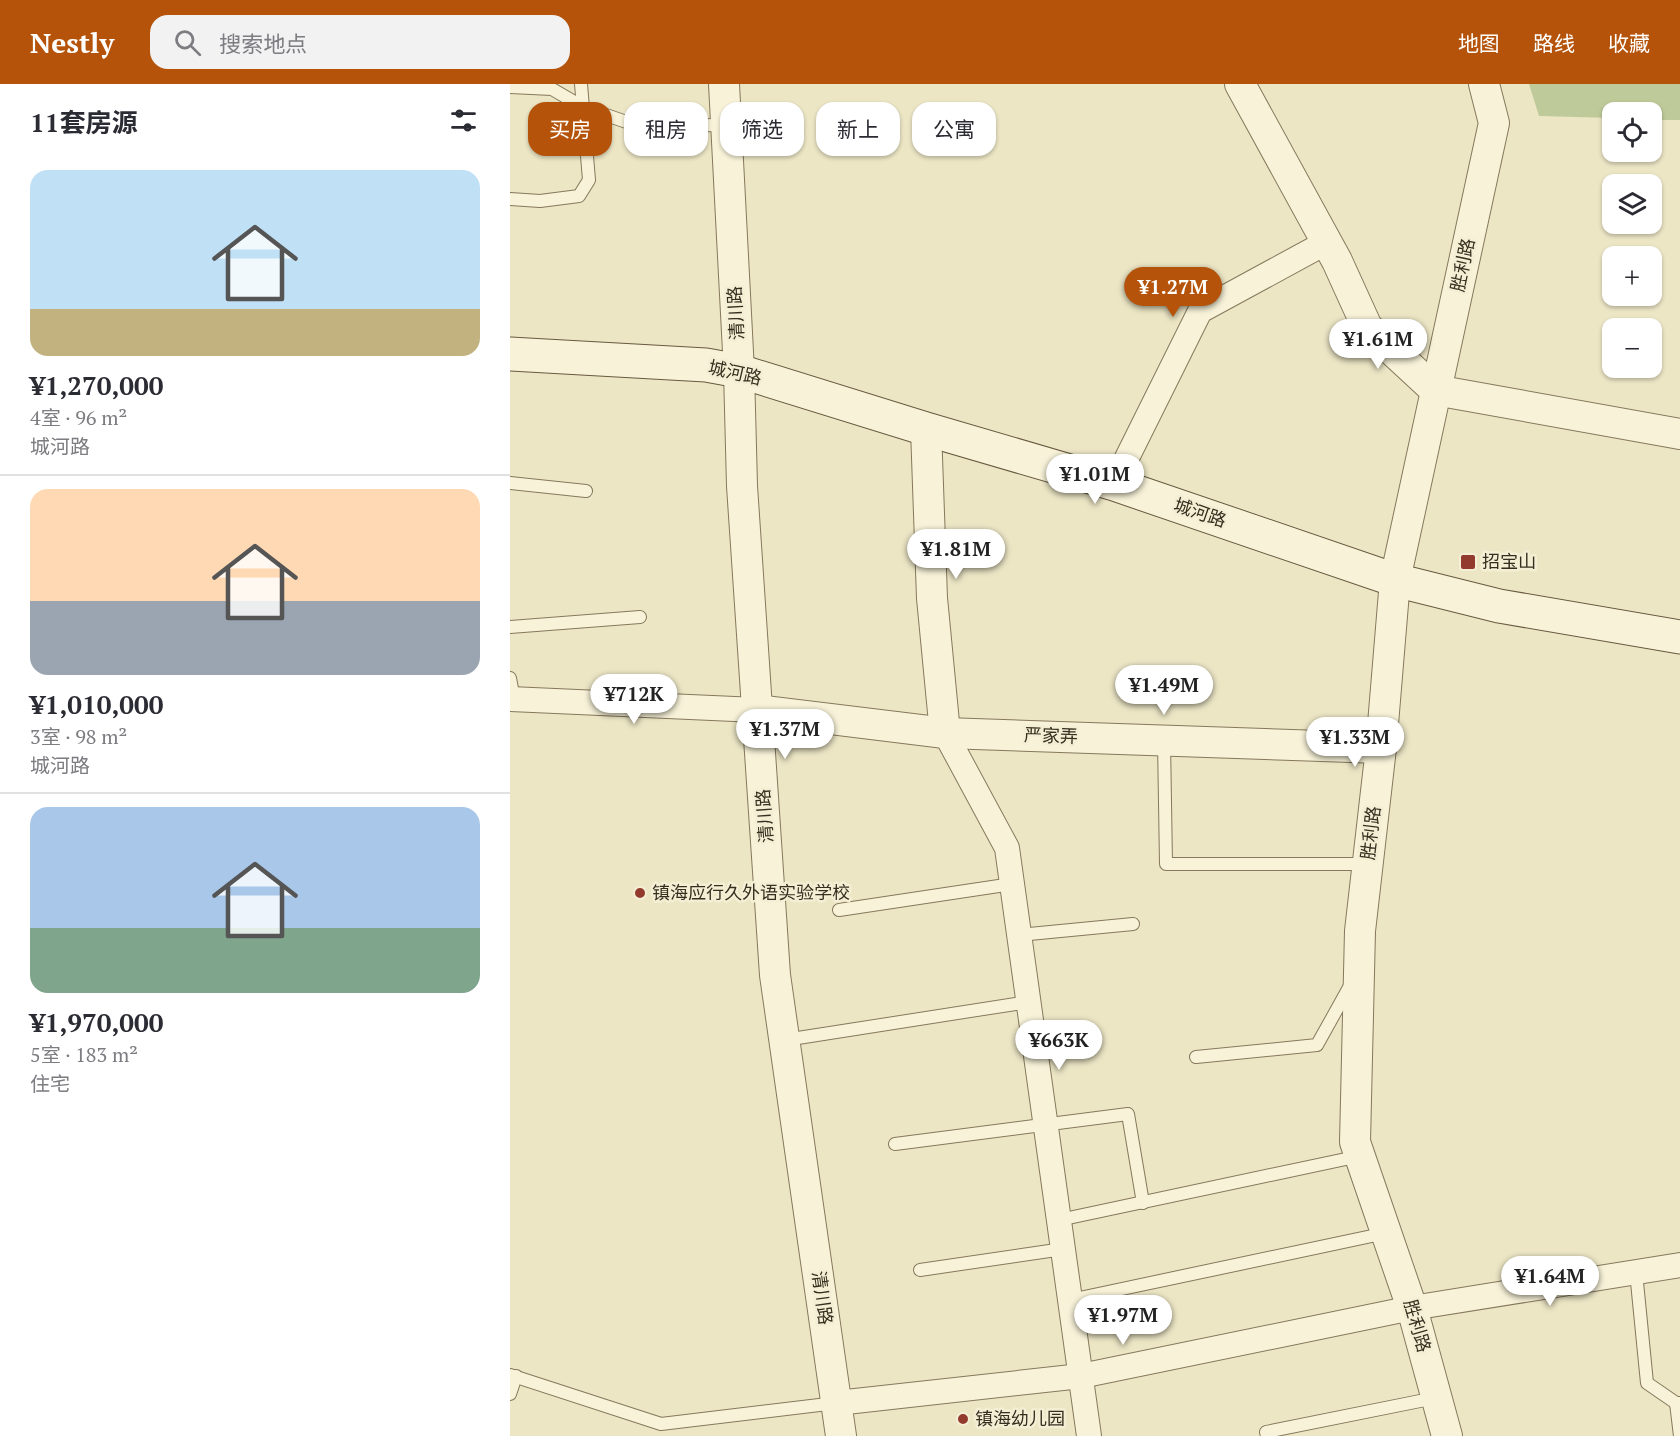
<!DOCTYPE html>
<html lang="zh">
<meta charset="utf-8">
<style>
:root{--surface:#fff;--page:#f2f2f3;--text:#2b2b33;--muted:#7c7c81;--line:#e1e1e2;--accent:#b45309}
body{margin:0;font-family:"PT Serif","Noto Sans SC",serif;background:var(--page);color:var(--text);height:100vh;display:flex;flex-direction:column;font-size:22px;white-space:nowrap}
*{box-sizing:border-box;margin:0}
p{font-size:20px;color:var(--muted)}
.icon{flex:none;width:33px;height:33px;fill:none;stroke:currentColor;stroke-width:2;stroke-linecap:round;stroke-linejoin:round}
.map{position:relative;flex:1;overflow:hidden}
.details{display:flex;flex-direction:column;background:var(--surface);width:510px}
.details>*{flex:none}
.top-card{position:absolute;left:18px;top:18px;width:570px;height:54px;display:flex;gap:12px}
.buttons{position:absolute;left:1092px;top:18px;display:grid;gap:12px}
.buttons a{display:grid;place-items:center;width:60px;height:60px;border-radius:12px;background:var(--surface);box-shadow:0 2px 4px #0004;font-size:30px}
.price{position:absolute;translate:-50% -51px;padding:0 14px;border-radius:21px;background:#fff;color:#222;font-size:20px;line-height:39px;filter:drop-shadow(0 2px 3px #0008)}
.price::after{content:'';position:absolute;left:50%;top:36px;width:18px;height:14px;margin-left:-9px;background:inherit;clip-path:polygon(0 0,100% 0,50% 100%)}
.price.active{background:var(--accent);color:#fff}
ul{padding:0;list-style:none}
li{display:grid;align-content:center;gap:12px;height:318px;padding:0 30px}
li+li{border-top:2px solid var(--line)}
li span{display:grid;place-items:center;height:186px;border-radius:18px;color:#555}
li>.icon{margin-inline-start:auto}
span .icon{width:108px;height:108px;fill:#fffc;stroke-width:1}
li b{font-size:26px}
h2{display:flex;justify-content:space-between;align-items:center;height:72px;padding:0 30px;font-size:26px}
.pill{padding:0 21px;border-radius:18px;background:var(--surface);box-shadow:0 2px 4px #0004;font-size:21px;line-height:54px}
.pill.active{background:var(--accent);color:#fff}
header{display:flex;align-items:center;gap:36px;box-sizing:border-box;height:84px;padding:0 30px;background:var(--accent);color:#fff}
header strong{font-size:28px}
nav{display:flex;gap:33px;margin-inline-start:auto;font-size:21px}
.search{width:420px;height:54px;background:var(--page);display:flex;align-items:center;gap:15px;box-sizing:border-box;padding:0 21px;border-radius:18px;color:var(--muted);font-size:22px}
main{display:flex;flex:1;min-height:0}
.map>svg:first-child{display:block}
.green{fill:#beca99}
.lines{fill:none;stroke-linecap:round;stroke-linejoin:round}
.service-casing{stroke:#86785c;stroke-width:14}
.minor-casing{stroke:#86785c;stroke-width:26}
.tertiary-casing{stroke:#86785c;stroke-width:32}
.secondary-casing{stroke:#68593f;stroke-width:35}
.service{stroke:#f7f2d8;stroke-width:12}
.minor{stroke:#f7f2d8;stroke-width:24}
.tertiary{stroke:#f7f2d8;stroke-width:30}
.secondary{stroke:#f7f2d8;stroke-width:33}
.poi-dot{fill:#933a2e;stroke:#f4efd4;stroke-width:2}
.labels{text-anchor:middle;stroke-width:5;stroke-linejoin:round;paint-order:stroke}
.street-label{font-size:18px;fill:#372e1f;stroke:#f4efd4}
.poi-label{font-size:18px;fill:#372e1f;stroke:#f4efd4;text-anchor:start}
</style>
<header>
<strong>Nestly</strong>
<div class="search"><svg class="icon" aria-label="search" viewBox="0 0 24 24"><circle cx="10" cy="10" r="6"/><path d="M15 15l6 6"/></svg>搜索地点</div>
<nav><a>地图</a><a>路线</a><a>收藏</a></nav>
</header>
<main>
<section class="details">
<h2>11套房源<svg class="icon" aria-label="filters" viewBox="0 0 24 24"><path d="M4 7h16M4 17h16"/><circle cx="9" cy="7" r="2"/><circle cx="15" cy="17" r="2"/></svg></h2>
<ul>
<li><span style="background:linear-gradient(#bfe0f5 75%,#c2b280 0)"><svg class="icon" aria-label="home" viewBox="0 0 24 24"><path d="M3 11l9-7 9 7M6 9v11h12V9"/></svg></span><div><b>¥1,270,000</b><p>4室 · 96 m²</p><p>城河路</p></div></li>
<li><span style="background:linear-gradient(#ffd9b3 60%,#9aa5b1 0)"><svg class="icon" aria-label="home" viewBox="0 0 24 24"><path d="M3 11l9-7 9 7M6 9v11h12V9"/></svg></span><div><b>¥1,010,000</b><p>3室 · 98 m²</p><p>城河路</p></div></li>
<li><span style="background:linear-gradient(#a9c7e8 65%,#7fa58c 0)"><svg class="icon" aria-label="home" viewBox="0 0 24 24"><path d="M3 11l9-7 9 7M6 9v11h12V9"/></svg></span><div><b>¥1,970,000</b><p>5室 · 183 m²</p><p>住宅</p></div></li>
</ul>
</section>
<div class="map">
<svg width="1170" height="1352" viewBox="0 0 1170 1352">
<rect width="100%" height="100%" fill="#ece6c5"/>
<polygon class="green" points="1019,0 1170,0 1170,36 1142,36 1142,28 1102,28 1102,34 1029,32"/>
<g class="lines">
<g class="service-casing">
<g id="service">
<polyline points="0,3 42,5 73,23 128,42 216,41"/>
<polyline points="0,115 30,117 69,112 79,96 71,0"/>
<polyline points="0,399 76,407"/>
<polyline points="0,543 130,533"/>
<polyline points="0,594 4,615"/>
<polyline points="654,657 656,780 858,780"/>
<polyline points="329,826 502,800"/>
<polyline points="509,851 623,840"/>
<polyline points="275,956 518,918"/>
<polyline points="686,973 807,961 841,900"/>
<polyline points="385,1060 618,1030 633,1119"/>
<polyline points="549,1136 850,1072"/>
<polyline points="410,1186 553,1165"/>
<polyline points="1126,1188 1137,1299 1166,1319 1170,1319"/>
<polyline points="560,1216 876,1149"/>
<polyline points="0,1291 151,1340 326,1319"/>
<polyline points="0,1310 6,1292"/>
<polyline points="1166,1319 1170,1352"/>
<polyline points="757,1352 756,1348 925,1314"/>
</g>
</g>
<g class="minor-casing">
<g id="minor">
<polyline points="604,400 690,227 817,158"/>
<polyline points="0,615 247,626"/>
<polyline points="435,649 497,764 579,1352"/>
<polyline points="327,1319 571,1292 902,1224 1170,1181"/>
</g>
</g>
<g class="tertiary-casing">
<g id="tertiary">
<polyline points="214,0 229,287 232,402 265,891 331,1352"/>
<polyline points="730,0 827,177 857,243 925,306 1170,350"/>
<polyline points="416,345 422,514 435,649"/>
<polyline points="247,626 435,649 871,664"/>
<polyline points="937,1352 902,1224 845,1058 850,847 871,664 885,496 984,39 974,0"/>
</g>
</g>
<g class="secondary-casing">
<polyline id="secondary" points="0,270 196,281 229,287 416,345 604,400 885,496 989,522 1170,553"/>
</g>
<use href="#service" class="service"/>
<use href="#minor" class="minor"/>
<use href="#tertiary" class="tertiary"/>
<use href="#secondary" class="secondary"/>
</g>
<g class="poi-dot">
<rect x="950" y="470" width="16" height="16" rx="3"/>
<circle cx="130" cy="809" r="6"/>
<circle cx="453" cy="1335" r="6"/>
</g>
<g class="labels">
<g class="street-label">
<text transform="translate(953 181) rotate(-78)" y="6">胜利路</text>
<text transform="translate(226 229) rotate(-93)" y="6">清川路</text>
<text transform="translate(225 289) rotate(13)" y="6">城河路</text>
<text transform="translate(690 429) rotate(19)" y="6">城河路</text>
<text transform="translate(541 652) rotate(2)" y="6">严家弄</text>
<text transform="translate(255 732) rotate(-94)" y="6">清川路</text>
<text transform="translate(861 749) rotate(-83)" y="6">胜利路</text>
<text transform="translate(312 1214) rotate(82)" y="6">清川路</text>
<text transform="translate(907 1242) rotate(74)" y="6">胜利路</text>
</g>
<g class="poi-label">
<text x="972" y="484">招宝山</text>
<text x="142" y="815">镇海应行久外语实验学校</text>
<text x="465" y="1341">镇海幼儿园</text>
</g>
</g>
</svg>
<div class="buttons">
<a><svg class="icon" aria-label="locate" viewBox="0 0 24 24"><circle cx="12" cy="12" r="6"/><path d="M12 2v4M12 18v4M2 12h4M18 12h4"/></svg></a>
<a><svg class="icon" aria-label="layers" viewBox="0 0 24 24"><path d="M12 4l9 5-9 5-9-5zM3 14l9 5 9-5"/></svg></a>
<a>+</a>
<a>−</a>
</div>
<b class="price active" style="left:663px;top:234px">¥1.27M</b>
<b class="price" style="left:868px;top:286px">¥1.61M</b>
<b class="price" style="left:585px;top:421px">¥1.01M</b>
<b class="price" style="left:446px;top:496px">¥1.81M</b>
<b class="price" style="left:654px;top:632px">¥1.49M</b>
<b class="price" style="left:124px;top:641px">¥712K</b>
<b class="price" style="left:275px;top:676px">¥1.37M</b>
<b class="price" style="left:845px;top:684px">¥1.33M</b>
<b class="price" style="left:549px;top:987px">¥663K</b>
<b class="price" style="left:1040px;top:1223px">¥1.64M</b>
<b class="price" style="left:613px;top:1262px">¥1.97M</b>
<div class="top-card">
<a class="pill active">买房</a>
<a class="pill">租房</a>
<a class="pill">筛选</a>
<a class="pill">新上</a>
<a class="pill">公寓</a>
</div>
</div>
</main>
